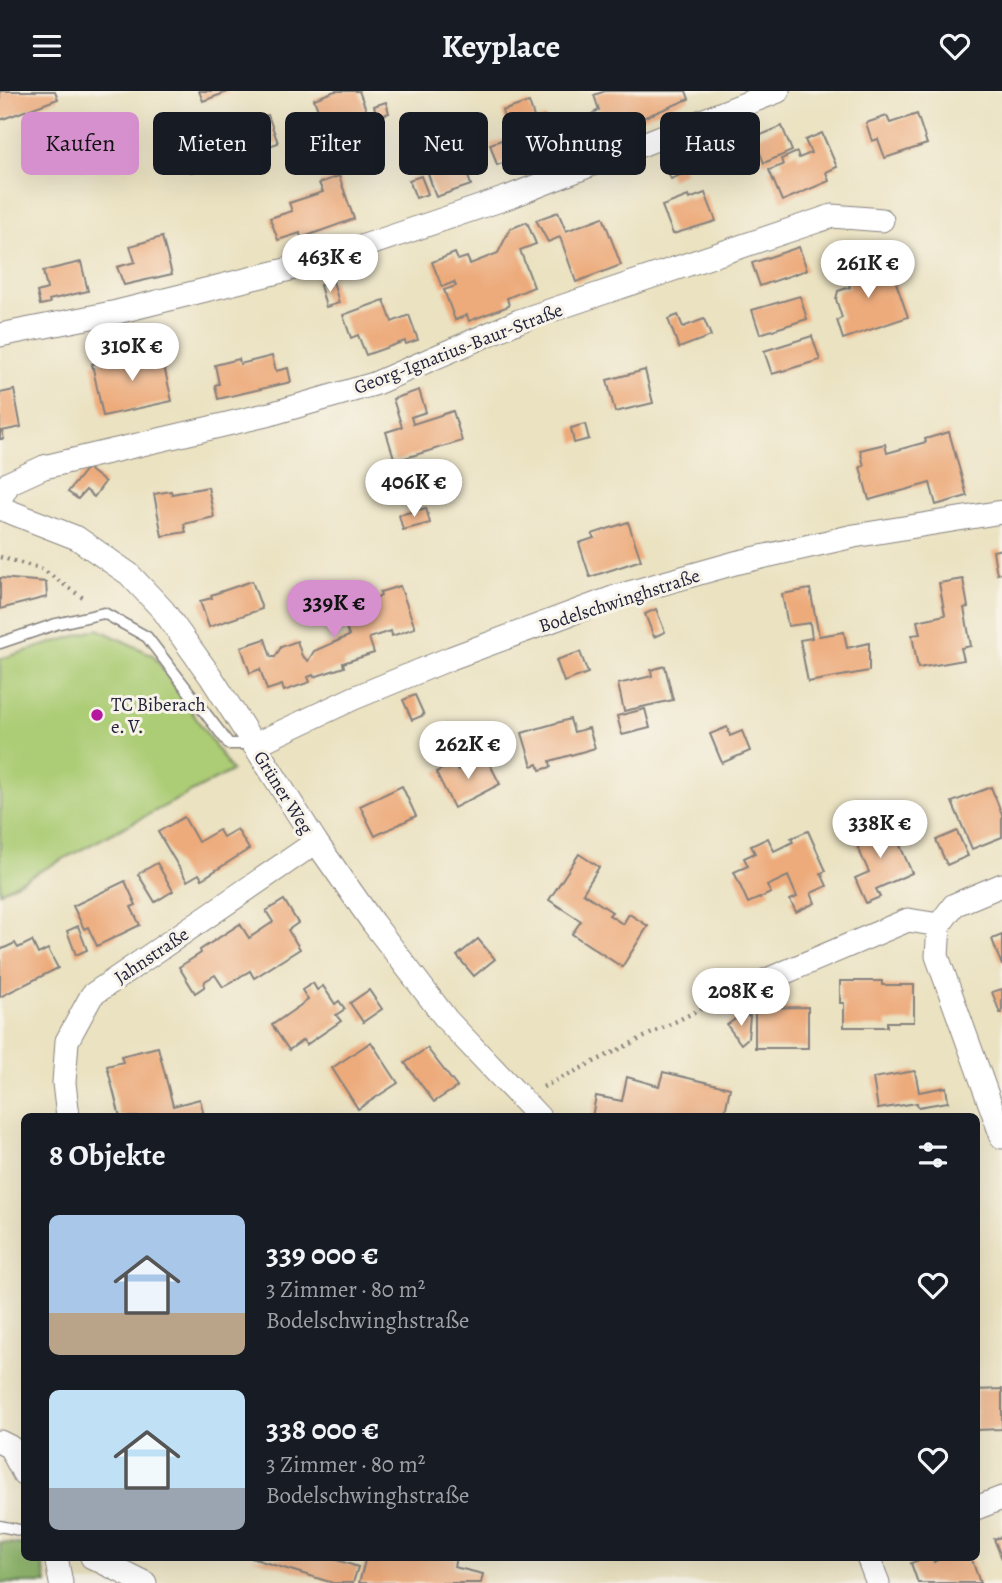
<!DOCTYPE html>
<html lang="de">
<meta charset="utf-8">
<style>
:root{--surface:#171b24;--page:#20242c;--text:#f1f3f6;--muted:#9ea1a6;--accent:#d690ce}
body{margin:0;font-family:Alegreya,serif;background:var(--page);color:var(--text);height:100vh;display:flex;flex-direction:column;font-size:26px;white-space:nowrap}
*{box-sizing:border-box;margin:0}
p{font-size:23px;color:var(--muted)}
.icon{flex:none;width:38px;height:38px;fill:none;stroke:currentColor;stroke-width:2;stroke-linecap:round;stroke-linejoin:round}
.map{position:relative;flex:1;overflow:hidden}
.details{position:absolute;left:21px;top:1022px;width:959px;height:448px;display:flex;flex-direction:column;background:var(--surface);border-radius:10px;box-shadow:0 7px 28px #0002}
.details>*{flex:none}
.top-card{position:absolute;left:21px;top:21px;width:961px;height:63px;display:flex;gap:14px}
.price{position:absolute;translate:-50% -60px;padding:0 16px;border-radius:24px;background:#fff;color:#222;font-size:23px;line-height:46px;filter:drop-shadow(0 2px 4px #0008)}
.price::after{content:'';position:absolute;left:50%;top:42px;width:21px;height:16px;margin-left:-10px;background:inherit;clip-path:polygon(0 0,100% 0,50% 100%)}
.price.selected{background:var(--accent);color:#111}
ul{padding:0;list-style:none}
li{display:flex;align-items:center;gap:21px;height:175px;padding:0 28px}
li span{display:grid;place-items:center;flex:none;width:196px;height:140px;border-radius:10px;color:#555}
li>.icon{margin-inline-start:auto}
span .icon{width:84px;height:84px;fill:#fffc;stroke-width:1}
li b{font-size:30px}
h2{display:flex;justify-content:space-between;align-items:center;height:84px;padding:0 28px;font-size:30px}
.pill{padding:0 24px;border-radius:10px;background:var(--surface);box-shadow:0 7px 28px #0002;font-size:24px;line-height:63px}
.pill.selected{background:var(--accent);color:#111}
header{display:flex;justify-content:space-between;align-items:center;height:91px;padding:0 28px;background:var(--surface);font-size:32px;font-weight:600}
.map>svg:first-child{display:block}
.green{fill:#accc74;stroke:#677758;stroke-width:2}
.forest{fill:#89b066;stroke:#566950;stroke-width:2}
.building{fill:#edab7b}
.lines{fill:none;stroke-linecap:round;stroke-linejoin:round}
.lane-casing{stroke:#86827e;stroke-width:13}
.street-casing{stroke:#86827e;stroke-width:25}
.path{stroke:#86827e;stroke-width:4.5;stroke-dasharray:2 5;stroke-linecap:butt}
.lane{stroke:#fff;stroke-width:10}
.street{stroke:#fff;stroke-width:23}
.poi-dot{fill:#b5179e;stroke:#f7f3e8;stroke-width:2.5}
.labels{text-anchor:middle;stroke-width:6;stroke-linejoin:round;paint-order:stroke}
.street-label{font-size:19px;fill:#22223b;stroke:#f7f3e8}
.poi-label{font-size:19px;fill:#22223b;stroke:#f7f3e8;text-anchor:start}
</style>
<header><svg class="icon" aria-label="menu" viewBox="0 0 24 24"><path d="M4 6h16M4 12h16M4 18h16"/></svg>Keyplace<svg class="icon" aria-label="heart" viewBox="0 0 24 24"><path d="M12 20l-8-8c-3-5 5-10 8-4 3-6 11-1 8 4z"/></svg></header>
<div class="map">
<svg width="1002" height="1492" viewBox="0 0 1002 1492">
<rect width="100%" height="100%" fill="#f7f3e8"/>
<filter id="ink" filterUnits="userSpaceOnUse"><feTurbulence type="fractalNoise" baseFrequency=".0143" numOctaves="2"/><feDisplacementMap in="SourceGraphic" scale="14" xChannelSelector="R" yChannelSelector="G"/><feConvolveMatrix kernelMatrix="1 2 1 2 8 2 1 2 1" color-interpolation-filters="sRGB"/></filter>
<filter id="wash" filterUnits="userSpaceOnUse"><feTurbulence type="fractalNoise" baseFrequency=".00686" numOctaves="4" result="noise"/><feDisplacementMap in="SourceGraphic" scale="28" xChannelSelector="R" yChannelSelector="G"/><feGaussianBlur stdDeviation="1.57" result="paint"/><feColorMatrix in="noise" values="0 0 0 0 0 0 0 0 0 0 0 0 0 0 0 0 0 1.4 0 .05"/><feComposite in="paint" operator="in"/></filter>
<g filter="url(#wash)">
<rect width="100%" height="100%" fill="#ebe2c1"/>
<polygon class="green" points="98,538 153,564 232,680 0,801 0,568"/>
<polygon class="forest" points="0,1451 24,1454 24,1466 41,1467 47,1492 0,1492"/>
<g id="blocks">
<g class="building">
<polygon points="0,0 55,0 58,8 0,29"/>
<polygon points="199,0 230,0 203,10"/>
<polygon points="335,0 359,0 367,21 324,36 314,8"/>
<polygon points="605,0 686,0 689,8 587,50 579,30 599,19 594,4"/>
<polygon points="386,11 389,22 377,26 374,15"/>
<polygon points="529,11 535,29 545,26 555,54 531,63 529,55 515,59 518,67 497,74 490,53 510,46 502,20"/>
<polygon points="917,23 927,53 885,67 878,48 872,50 866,32 887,25 890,32"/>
<polygon points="268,24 278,52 252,61 241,33"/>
<polygon points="782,35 792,60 764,72 754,47"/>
<polygon points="822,42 837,76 826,81 829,90 782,110 769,79 783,74 781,68 797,61 799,67 811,62 805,49"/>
<polygon points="206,44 216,73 191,81 182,52"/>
<polygon points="456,50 471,94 436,106 421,62"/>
<polygon points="88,52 97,74 80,80 72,58"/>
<polygon points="677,63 685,82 671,88 663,68"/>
<polygon points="339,85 354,128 301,147 300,142 278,149 270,127 292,120 289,112 323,101 319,92"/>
<polygon points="421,85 428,103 416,107 409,89"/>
<polygon points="705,102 716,130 673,143 662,115 688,105 689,108"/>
<polygon points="558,121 566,140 603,126 621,174 576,191 560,146 548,151 536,129"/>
<polygon points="527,131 536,153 520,159 534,196 507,207 509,215 469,230 467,224 455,229 444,199 456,195 454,191 442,196 432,171 455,162 458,169 467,166 470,173 498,162 510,138"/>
<polygon points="162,146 172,183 124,194 117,176 135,171 130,155"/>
<polygon points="799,156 807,179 760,195 752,172"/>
<polygon points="855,170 857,175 869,171 872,180 886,175 890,187 894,186 908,226 843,248 837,229 842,227 836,208 838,200 850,196 843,174"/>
<polygon points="81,171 88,200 49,209 50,212 40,214 37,201 47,198 43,180"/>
<polygon points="333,190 339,212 326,216 320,194"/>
<polygon points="800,205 807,228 760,243 752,219"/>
<polygon points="384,209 392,231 409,224 418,249 406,253 405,250 366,264 358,244 351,247 343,224"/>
<polygon points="678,224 683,236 704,228 711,245 679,257 668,228"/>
<polygon points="812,245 820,269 772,283 764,260"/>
<polygon points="160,258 172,310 103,325 92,273"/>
<polygon points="272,265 276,280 288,277 291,291 218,308 215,294 219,293 215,274 239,268 240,273"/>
<polygon points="645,279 653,312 615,321 607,289"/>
<polygon points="14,299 21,336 2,340 4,348 0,348 0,302"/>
<polygon points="419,299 426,321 411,326 413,333 453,320 462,350 395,370 386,341 402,336 393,308"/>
<polygon points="585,333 589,348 574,352 571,337"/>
<polygon points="949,341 967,405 936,414 930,392 869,409 860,376 864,375 860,359 885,353 887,362 926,351 925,348"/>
<polygon points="87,377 105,391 94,406 86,399 78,408 68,401"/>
<polygon points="208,396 214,426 184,433 186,441 162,445 154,403 171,400 172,403"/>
<polygon points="426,417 430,432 403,439 399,424"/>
<polygon points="628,431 641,469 590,486 579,452 594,447 592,443"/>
<polygon points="1002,458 1002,482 997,483 993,460"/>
<polygon points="0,487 46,491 47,506 0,518"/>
<polygon points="963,488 968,516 964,517 971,555 961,557 964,569 918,577 912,544 920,543 917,530 945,524 939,492"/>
<polygon points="252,490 262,518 209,536 200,510 212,507 211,504"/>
<polygon points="366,495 371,509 381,505 380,501 400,495 415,537 392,545 391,540 369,547 374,562 343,572 344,576 314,586 313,584 308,586 310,591 284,600 282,594 267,599 260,578 250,582 241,556 265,548 271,566 275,566 281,556 297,550 302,565 308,570 314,560 349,545 335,505"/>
<polygon points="810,498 819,545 844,541 847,557 869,552 869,580 808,591 800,549 812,547 810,532 788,535 782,503"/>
<polygon points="656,518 665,541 654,546 645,523"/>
<polygon points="580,561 588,582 564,591 556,569"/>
<polygon points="665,575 673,609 624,620 618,593 652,585 651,579"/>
<polygon points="415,604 424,624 412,629 403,609"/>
<polygon points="645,618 650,637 622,644 617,625"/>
<polygon points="570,628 574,641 589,637 595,657 550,670 551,676 540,679 538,673 532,675 522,642"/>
<polygon points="727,636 730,645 742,640 750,660 722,672 710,643"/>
<polygon points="485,664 500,693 454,717 436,681 454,672 458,679"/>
<polygon points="402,695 416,725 375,745 360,715"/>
<polygon points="991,696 1002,723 1002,746 972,758 952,711"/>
<polygon points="184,726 198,751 219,739 223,746 237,738 249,758 202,788 199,783 187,790 158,741"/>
<polygon points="889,729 912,782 876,798 880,806 866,812 855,787 869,781 853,746"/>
<polygon points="808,740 826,780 821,782 827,795 811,802 815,812 796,821 790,809 797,806 788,785 767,795 771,802 748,812 734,781 748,775 744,767 755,762 751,755 768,747 774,760 793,751 791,747"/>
<polygon points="957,740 968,765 947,774 936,749"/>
<polygon points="579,763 599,776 583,802 612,821 609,824 623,833 629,823 648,835 622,876 572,843 581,830 549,809"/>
<polygon points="157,772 173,800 155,811 138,783"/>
<polygon points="125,790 136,814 131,816 140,834 97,855 88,836 84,838 73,815"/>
<polygon points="284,809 298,832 288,839 300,858 254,887 250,880 223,896 215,884 205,890 204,896 195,902 179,876 201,862 200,859 240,833 249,847 273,831 266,820"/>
<polygon points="78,835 87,859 76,864 67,840"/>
<polygon points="1002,844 1002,875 992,848"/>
<polygon points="478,848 495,868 474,885 457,865"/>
<polygon points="32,850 38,863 48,858 58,877 0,906 0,859 15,852 18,857"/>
<polygon points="840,890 882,890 882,894 914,894 914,931 887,931 887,936 844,936 844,912 840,912"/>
<polygon points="313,892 317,899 323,895 335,913 339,910 345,918 336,924 341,930 306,954 303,949 289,959 272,934 308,909 302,899"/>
<polygon points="1002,898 1002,922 1000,922 992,901"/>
<polygon points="369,899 382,918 363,931 350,912"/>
<polygon points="808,916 808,957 755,957 755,917"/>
<polygon points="741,924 750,925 748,947 741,953 727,934"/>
<polygon points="371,951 398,992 358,1018 332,977"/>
<polygon points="158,956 173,1015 200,1008 204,1026 120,1026 107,975 123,971 121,965"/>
<polygon points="427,957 457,996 434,1011 405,972"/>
<polygon points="915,980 919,1001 946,996 948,1011 918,1016 917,1012 878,1018 873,987"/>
<polygon points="663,981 730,997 724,1026 592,1026 596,1005 622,1010 627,986 659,995"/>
<polygon points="1002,1298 1002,1338 976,1339 976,1299"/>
<polygon points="1002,1446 1002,1468 994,1448"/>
<polygon points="328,1466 358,1476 353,1492 333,1492 251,1467"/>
<polygon points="366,1466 456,1466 454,1476 483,1483 481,1492 359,1492"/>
<polygon points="926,1466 933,1466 934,1471 943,1466 971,1466 980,1492 918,1492 911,1472"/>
</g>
</g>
</g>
<g filter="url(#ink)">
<use href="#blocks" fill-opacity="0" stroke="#86827e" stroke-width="2"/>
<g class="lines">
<g class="lane-casing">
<g id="lane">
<polyline points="0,552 56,533 104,522 147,546 229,653 252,653"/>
<polyline points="0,1435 24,1440"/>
</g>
</g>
<g class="street-casing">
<g id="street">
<polyline points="0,244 117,221 314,172 509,106 778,0"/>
<polyline points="0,408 9,392 44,376 270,323 374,293 519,230 832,125 882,129"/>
<polyline points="0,417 77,447 129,483 163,519 211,586 316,751 373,832 447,929 539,1026"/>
<polyline points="254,654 354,607 451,567 618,505 735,472 854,445 1002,421"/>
<polyline points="1002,794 954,814 939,834 937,865 1002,1046"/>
<polyline points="722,908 908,829 939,834"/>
<polyline points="68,1026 64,992 67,950 92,904 316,751"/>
<polyline points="0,1351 10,1356 24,1383"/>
<polyline points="976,1417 1002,1407"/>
<polyline points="56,1466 61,1492"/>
<polyline points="92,1466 145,1492"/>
<polyline points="868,1466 878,1492"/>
</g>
</g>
<g class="path">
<polyline points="0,466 42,478 86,509"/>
<polyline points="543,996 701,918"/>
</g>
<use href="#lane" class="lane"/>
<use href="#street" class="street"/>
</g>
</g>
<circle class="poi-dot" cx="97" cy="624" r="7"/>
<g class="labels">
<g class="street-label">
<text transform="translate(458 257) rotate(-21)" y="7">Georg-Ignatius-Baur-Straße</text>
<text transform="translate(619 509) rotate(-18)" y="7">Bodelschwinghstraße</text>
<text transform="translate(284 701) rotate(58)" y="7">Grüner Weg</text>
<text transform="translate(151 864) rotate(-34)" y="7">Jahnstraße</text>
</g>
<g class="poi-label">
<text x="111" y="620">TC Biberach<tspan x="111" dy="22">e. V.</tspan></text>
</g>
</g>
</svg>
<b class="price" style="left:330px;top:203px">463K €</b>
<b class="price" style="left:868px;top:209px">261K €</b>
<b class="price" style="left:132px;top:292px">310K €</b>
<b class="price" style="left:414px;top:428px">406K €</b>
<b class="price selected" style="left:334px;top:549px">339K €</b>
<b class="price" style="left:468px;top:690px">262K €</b>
<b class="price" style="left:880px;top:769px">338K €</b>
<b class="price" style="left:741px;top:937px">208K €</b>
<div class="top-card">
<a class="pill selected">Kaufen</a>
<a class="pill">Mieten</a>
<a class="pill">Filter</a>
<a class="pill">Neu</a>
<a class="pill">Wohnung</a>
<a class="pill">Haus</a>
</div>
<section class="details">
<h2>8 Objekte<svg class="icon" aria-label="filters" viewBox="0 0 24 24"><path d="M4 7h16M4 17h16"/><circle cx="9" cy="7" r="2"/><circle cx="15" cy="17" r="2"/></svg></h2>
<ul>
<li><span style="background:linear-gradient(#a9c7e8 70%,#b9a48a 0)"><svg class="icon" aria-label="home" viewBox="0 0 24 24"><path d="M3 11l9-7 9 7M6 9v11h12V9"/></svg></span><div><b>339 000 €</b><p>3 Zimmer · 80 m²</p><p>Bodelschwinghstraße</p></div><svg class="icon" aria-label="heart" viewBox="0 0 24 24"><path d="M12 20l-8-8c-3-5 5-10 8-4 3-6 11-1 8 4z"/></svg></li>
<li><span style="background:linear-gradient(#bfe0f5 70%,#9aa5b1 0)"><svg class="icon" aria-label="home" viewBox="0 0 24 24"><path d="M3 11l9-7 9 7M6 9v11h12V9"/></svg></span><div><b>338 000 €</b><p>3 Zimmer · 80 m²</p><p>Bodelschwinghstraße</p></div><svg class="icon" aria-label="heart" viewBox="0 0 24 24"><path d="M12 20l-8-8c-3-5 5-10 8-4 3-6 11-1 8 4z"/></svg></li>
</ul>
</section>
</div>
